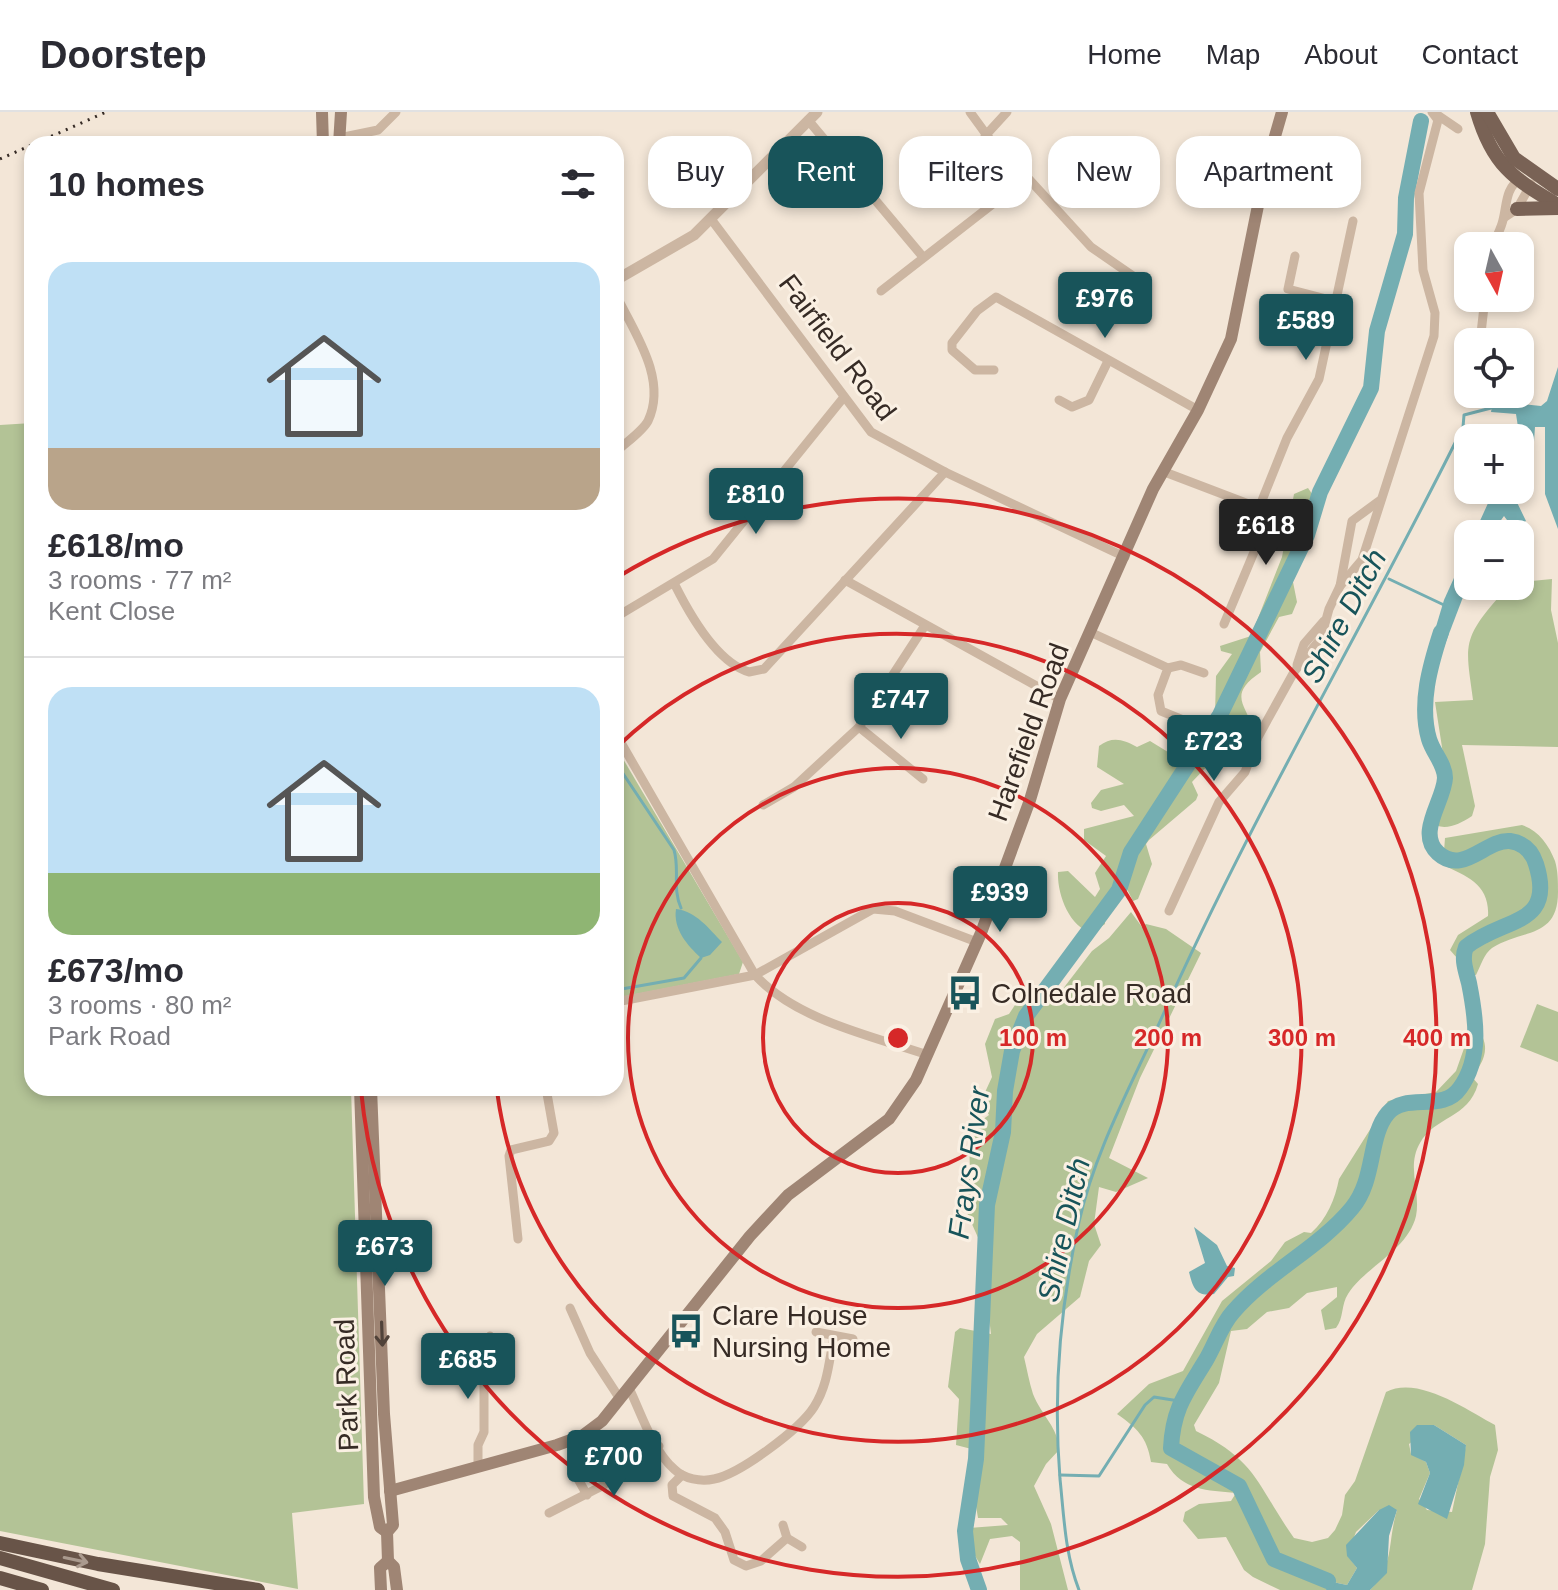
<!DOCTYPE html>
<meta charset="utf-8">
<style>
:root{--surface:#fff;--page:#f7f7f7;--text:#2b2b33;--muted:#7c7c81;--line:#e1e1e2;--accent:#18545a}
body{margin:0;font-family:Helvetica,sans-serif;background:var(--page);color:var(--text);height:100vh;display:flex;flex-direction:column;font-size:30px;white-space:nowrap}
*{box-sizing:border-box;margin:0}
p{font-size:26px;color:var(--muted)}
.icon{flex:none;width:44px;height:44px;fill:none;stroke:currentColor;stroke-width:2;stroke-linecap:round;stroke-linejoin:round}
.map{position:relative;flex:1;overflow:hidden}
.drawer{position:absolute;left:24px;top:24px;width:600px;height:960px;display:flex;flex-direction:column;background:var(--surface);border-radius:24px;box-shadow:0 4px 12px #0003}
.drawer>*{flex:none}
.guide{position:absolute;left:648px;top:24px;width:760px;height:72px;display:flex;gap:16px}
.needle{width:52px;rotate:172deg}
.fabs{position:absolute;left:1454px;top:120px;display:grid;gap:16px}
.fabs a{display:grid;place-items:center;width:80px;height:80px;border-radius:16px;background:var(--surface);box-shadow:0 4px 12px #0003;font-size:40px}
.price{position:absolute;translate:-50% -68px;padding:0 18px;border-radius:8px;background:var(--accent);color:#fff;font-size:26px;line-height:52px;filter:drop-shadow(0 2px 4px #0008)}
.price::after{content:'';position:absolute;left:50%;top:48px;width:24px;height:18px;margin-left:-12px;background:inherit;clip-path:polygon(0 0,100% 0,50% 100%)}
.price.active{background:#222;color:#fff}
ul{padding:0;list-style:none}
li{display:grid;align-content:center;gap:16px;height:424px;padding:0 24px}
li+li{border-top:2px solid var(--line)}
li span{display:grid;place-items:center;height:248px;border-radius:24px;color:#555}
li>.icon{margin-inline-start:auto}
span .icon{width:144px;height:144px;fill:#fffc;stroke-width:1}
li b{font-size:34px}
h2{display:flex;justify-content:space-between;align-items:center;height:96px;padding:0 24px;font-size:34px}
.tag{padding:0 28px;border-radius:24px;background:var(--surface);box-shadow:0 4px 12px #0003;font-size:28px;line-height:72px}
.tag.active{background:var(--accent);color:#fff}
header{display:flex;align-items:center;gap:48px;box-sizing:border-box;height:112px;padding:0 40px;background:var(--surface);border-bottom:2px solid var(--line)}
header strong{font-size:38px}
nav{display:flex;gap:44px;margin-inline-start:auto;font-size:28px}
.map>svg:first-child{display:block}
.green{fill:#b3c396;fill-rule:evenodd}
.water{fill:#74aeb2}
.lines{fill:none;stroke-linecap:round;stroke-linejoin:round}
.stream{stroke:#74aeb2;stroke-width:3}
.river{stroke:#74aeb2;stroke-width:16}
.minor{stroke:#ccb6a2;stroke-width:9}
.tertiary{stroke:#ccb6a2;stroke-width:11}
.secondary{stroke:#9f8574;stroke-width:12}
.primary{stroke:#796255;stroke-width:14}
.trunk{stroke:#685448;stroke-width:14}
.rail{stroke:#362b25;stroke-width:3;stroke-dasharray:2 6;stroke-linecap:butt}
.oneway{stroke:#504239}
.oneway2{stroke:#aa9a8e}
.ring{fill:none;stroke:#d62828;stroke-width:4}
.labels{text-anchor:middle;stroke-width:6;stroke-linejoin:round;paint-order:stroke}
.street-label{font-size:28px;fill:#362b25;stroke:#faf0e3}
.poi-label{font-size:28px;fill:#362b25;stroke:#faf0e3;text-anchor:start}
.water-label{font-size:30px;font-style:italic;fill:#18545a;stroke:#faf0e3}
.centre{fill:#d62828;stroke:#faf0e3;stroke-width:4}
.ring-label{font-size:24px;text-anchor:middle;font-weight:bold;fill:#d62828;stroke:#faf0e3;stroke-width:6;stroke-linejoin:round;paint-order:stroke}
</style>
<header>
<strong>Doorstep</strong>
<nav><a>Home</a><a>Map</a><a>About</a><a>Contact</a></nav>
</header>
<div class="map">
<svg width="1558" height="1478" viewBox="0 0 1558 1478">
<rect width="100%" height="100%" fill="#f3e6d7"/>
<g class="green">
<polygon points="32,311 32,976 351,976 364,1392 292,1401 298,1477 0,1419 0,313"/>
<path d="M1308,376L1319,392L1305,420L1292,465L1297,490L1292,502L1279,505L1260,540L1261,560C1227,583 1246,592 1253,617L1244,620L1228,613L1210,651L1192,670L1198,683L1196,688L1149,728L1146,732L1152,752L1138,787L1133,789L1126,775L1116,777L1105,801V812L1092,821C1069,815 1057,782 1058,760L1068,759L1095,785L1100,777L1095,761L1106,744L1084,728V717L1134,704L1124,693L1101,699L1092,696L1091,691L1101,678L1124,672L1097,655L1099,634C1112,624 1123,627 1137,635L1150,629L1181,648L1203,627L1215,603L1216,564L1232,542L1221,539L1220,534L1251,524L1282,445L1294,382Z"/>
<path d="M1552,467L1551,498L1558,531V635L1462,633L1475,694L1472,704C1458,713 1444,720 1429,710L1448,674L1435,590L1473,588C1466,535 1461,528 1498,486L1496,474H1520V470Z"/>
<polygon points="616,635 743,850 739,862 616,886"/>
<path d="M1522,713C1538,718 1549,733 1555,749C1558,759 1558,770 1558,780C1558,827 1522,817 1492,836C1484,842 1481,853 1476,863L1471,862L1450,838L1458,823L1488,804C1490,773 1467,764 1443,753L1445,726Z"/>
<path d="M1131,800L1142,815L1146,812L1166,817L1201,841L1140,966L1109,1046L1148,1066L1116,1080L1099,1075L1094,1112L1101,1133L1089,1149L1080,1185L1037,1222L1024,1245C1027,1257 1029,1270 1033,1282C1041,1303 1059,1316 1059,1338L1046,1352L1034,1374L1051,1412L1068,1478H1020V1430L1012,1424L990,1427L980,1452L963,1424L969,1416L1008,1413L1001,1406H978L974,1382L983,1340L956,1333L959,1287L948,1275L955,1220L960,1216L991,1222L980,1130L967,1101L965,1085L970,1058L969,1030L979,1010L989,1003L981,989L992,965L985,932L995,907L1009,902L1015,893L1046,889L1059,882L1092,839L1109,826Z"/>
<polygon points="1537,892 1558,900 1558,950 1520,935"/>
<path d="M1468,925L1483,926C1489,941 1481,953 1472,965L1478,972C1468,1007 1435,1004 1420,1031C1406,1055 1421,1079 1416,1104C1408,1138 1365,1155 1348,1182C1341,1192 1344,1206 1336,1216L1325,1218L1321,1198L1337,1185V1175L1307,1181L1289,1196L1267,1200L1247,1217L1231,1219L1219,1271L1194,1313L1196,1319C1258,1349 1257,1374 1294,1426L1312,1430L1328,1426L1335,1418L1342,1403L1345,1383L1355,1369L1386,1280C1418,1263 1467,1298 1495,1313L1498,1338L1490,1365L1485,1432L1472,1478H1370C1395,1452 1387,1431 1397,1398H1379L1356,1420L1347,1443L1357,1456L1347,1473L1328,1469L1326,1478H1280L1253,1465L1244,1458L1226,1425L1198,1427L1183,1409L1185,1400L1199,1392L1231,1389L1236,1381C1207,1378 1183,1379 1167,1352L1151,1350C1147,1325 1137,1316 1117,1302L1149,1272L1183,1259L1222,1189L1271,1149L1285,1130L1304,1120L1311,1121C1327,1107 1335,1087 1339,1067L1388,989L1436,980L1456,959ZM1434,1313L1466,1333L1452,1400L1427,1398L1419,1387L1430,1361L1426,1350L1411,1342L1409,1332Z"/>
</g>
<g class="water">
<polygon points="1558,255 1558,417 1545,382 1545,315 1535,315 1534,330 1520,362 1520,326 1513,326 1518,315 1516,302 1491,300 1493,289 1541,294 1547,289"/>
<polygon points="1494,378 1511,378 1526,409 1513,416 1504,404 1491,422 1474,422"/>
<polygon points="1468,435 1468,472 1442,540 1429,538 1444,488"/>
<path d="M676,797C696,799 709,817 722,830L710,843L701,846C687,833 673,817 676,797Z"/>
<path d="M1194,1115L1217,1133L1227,1154L1235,1156L1234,1164L1228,1165L1214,1182C1196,1185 1193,1176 1189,1160L1205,1151Z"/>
<polygon points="1417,1313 1434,1313 1466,1333 1464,1353 1447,1407 1418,1392 1430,1361 1426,1350 1411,1343 1410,1320"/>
<polygon points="1389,1393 1397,1398 1389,1424 1387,1461 1370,1478 1326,1478 1328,1469 1347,1473 1357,1456 1347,1444 1346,1433 1379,1398"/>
</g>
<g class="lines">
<g class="stream">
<polyline points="1389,467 1444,493"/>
<path d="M616,651L674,738C680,758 672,776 681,796"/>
<polyline points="616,878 684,866 701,846"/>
<polyline points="1060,1363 1099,1364 1145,1293 1154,1285 1179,1289"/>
<path d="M1079,1478C1065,1442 1064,1405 1060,1367C1053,1281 1060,1194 1079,1110C1095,1038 1132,972 1162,905C1252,703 1365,513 1463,315L1464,303L1495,295"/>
</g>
<g class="river">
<path d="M1328,1469L1274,1447L1239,1374L1171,1336C1173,1296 1186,1281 1206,1248C1215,1233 1221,1213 1233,1200C1267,1160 1318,1137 1352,1096C1376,1067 1368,1024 1388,1001C1406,980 1443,1001 1460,976C1482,946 1476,906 1469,871C1466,859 1461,847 1466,835C1503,805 1556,815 1536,752C1532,739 1524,731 1510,729C1486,727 1463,764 1438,741C1416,721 1444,689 1445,666C1445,652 1433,641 1429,627C1419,592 1430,554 1441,520"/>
<polyline points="979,1478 968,1447 965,1419 976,1347 987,1093 1003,1020 1005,979 1012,939 1026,904 1119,778 1131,740 1220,603 1307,423 1320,380 1371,276 1377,219 1405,122 1406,86 1421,9"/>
</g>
<g class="minor">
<polyline points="970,0 1021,70 1027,65 1091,135 1146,173"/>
<polyline points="1436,2 1458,17"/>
<polyline points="808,8 923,145"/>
<polyline points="985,24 1007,0"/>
<polyline points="339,26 378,18 396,0"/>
<polyline points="1505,105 1517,97 1531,72"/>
<polyline points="711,107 871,320 945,360 1125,445"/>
<path d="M1493,134C1496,125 1501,117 1503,108C1507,93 1505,76 1521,66"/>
<polyline points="1295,144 1288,177 1334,189"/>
<polyline points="881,179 1021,70"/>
<path d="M616,183C634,220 668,267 648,309C642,320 625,331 616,340"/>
<polyline points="1480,230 1485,186"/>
<polyline points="994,258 975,258 952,238 952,231 977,199 996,185 1198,298"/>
<polyline points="1059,288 1072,295 1089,288 1108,249"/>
<polyline points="1162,359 1259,396"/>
<polyline points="1259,396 1287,326 1319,267 1353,109"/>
<polyline points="845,468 1060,587"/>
<path d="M675,473C689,501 716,550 749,560L764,557L945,360"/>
<polyline points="1340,474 1352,409 1379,389"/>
<polyline points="616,505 713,447 844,285"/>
<polyline points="1224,512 1262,421 1259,396"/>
<polyline points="1090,520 1168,556 1158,583 1161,599 1183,608"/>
<polyline points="1297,553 1304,532 1324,509"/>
<polyline points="1168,556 1181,553 1204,561"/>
<polyline points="859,615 923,667"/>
<path d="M616,622L755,863C796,908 872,924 928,943"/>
<polyline points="763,693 794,675 859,615 924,515"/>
<polyline points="1169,799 1219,690 1245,660 1258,625 1294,560 1321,526 1329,497 1340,474 1362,448 1434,224 1435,201 1423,158 1419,81 1438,8 1432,0"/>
<polyline points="616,890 755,863 873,797 895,799 977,830"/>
<polyline points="518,1127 509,1044 511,1038 549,1029 554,1021 546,976"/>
<polyline points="570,1196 590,1241 620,1287"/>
<polyline points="816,1220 853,1227"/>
<path d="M629,1276C641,1301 653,1339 674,1357C684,1367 701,1370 714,1367C740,1362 800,1317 814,1295C828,1273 829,1249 834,1224"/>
<polyline points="478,1353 478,1333 484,1320 484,1260 492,1243 490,1224"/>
<polyline points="573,1358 587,1383"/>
<polyline points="682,1363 672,1373 673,1384 715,1406 725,1420 734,1448 746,1454 761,1449 787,1426"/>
<polyline points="549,1401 604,1373 619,1357 659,1334"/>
<polyline points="783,1413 787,1426 802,1435"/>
</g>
<polyline class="tertiary" points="616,168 694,123 817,0"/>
<g class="secondary">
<polyline points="322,0 323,32"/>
<polyline points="339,32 341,0"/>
<polyline points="360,976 374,1385 380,1415 387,1420"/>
<polyline points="371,976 384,1302 393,1413 387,1420 388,1449 394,1455 397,1478"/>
<polyline points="390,1379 557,1333 582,1324 602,1309 750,1124 788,1083 889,1007 916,968 981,821 1030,688 1060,587 1153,377 1198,298 1231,227 1265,59 1282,0"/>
<polyline points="381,1478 380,1456 388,1449"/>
</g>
<g class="primary">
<path d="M1477,0C1492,52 1513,67 1558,93"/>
<polyline points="1487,0 1514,46 1558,77"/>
<polyline points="1517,97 1558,96"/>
</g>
<g class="trunk">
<polyline points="0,1431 98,1452 258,1478"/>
<polyline points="0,1446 113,1478"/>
<polyline points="0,1466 42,1478"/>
</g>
<polyline class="rail" points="0,47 106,0"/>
</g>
<defs><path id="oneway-shaft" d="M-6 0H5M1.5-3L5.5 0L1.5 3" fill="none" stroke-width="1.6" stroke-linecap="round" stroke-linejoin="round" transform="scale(2)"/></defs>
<use class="oneway" href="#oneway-shaft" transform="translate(382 1222) rotate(88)"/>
<use class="oneway2" href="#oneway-shaft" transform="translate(76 1448) rotate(12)"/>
<g class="ring">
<circle cx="898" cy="926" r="135"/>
<circle cx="898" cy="926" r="270"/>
<path d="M617 635A404 404 0 1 1 497 979"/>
<path d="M616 466A539 539 0 1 1 361 978"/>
</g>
<defs>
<g id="bus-bare" transform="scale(2.76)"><path d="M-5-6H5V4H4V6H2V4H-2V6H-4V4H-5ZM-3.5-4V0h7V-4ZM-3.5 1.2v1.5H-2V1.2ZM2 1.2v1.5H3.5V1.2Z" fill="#18545a" stroke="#faf0e3" stroke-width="2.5" paint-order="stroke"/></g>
</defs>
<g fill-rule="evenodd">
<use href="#bus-bare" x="965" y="881"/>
<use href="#bus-bare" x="686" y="1219"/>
</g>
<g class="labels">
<g class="street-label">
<text transform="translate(838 235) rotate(53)" y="10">Fairfield Road</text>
<text transform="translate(1028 620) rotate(-70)" y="10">Harefield Road</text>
<text transform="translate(346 1273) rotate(-92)" y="10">Park Road</text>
</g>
<g class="poi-label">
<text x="991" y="891">Colnedale Road</text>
<text x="712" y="1213">Clare House<tspan x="712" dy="32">Nursing Home</tspan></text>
</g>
<g class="water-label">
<text transform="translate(1344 504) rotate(-62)" y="10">Shire Ditch</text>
<text transform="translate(969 1051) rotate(-82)" y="10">Frays River</text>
<text transform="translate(1064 1118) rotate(-77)" y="10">Shire Ditch</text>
</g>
</g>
<circle cx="898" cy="926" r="12" class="centre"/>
<g class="ring-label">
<text x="1033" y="934">100 m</text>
<text x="1168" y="934">200 m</text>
<text x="1302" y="934">300 m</text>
<text x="1437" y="934">400 m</text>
</g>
</svg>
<div class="fabs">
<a><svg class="needle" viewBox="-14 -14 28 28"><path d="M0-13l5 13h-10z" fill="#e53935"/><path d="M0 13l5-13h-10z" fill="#7c7c81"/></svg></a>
<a><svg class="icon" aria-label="locate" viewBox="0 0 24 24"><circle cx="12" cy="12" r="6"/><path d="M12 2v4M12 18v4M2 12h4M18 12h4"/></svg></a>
<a>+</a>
<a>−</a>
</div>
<b class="price" style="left:1105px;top:228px">£976</b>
<b class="price" style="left:1306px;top:250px">£589</b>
<b class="price" style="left:756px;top:424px">£810</b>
<b class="price active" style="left:1266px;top:455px">£618</b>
<b class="price" style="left:901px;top:629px">£747</b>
<b class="price" style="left:1214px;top:671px">£723</b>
<b class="price" style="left:1000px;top:822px">£939</b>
<b class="price" style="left:385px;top:1176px">£673</b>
<b class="price" style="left:468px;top:1289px">£685</b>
<b class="price" style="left:614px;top:1386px">£700</b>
<div class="guide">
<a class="tag">Buy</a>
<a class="tag active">Rent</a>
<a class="tag">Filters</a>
<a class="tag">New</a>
<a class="tag">Apartment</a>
</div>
<section class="drawer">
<h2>10 homes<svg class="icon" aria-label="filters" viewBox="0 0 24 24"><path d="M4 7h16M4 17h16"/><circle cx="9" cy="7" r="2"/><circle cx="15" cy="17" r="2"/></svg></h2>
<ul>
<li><span style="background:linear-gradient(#bfe0f5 75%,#b9a48a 0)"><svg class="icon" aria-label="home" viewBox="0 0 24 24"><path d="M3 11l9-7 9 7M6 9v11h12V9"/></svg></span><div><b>£618/mo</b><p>3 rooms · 77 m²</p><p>Kent Close</p></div></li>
<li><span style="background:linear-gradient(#bfe0f5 75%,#8fb573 0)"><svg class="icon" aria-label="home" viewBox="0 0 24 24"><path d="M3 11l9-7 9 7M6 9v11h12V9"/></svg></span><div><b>£673/mo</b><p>3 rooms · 80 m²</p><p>Park Road</p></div></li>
</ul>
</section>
</div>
